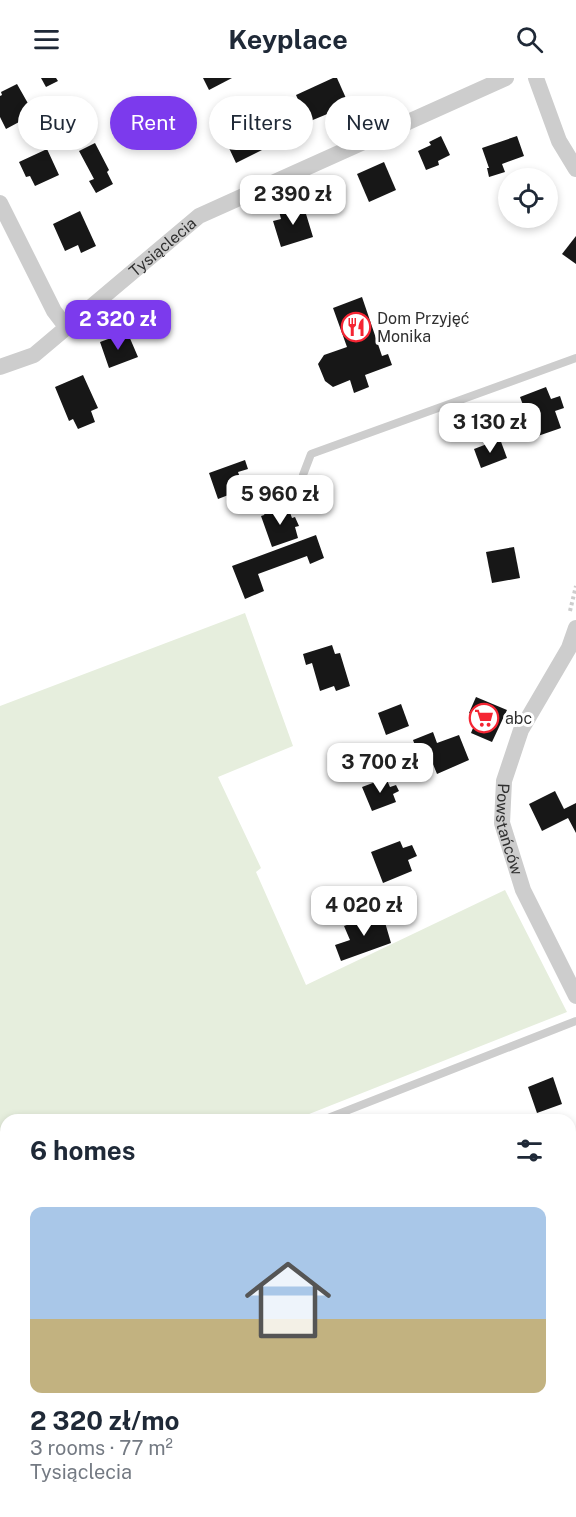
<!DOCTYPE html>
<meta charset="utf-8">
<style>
:root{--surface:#fff;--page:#f6f6f7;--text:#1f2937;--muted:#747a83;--accent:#7c3aed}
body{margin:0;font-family:"Public Sans",sans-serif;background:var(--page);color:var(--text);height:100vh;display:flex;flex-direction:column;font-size:22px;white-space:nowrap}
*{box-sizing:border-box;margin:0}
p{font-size:20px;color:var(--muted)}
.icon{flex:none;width:33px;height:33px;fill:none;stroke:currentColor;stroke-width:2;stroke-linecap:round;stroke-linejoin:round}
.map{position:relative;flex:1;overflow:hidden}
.details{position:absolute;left:0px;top:1036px;width:576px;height:404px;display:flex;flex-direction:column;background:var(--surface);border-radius:18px 18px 0 0;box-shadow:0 3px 9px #0003}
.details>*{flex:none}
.guide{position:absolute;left:18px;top:18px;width:540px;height:54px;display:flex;gap:12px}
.tools{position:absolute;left:498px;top:90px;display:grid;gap:12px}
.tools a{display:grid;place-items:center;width:60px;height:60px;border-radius:50%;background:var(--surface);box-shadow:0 3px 9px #0003;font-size:30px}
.price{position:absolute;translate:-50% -51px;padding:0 14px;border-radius:12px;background:#fff;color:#222;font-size:20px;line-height:39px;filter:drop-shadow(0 2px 3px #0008)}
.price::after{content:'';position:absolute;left:50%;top:36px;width:18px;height:14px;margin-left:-9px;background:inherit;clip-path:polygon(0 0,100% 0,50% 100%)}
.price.on{background:var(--accent);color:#fff}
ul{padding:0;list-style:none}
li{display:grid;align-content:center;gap:12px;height:318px;padding:0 30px}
li span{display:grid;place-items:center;height:186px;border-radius:12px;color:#555}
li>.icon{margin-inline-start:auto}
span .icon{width:108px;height:108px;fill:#fffc;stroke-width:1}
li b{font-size:26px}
h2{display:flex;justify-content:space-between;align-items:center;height:72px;padding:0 30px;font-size:26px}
.pill{padding:0 21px;border-radius:27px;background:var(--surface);box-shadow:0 3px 9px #0003;font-size:21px;line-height:54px}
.pill.on{background:var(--accent);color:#fff}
header{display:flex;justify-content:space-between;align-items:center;height:78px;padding:0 30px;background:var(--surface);font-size:27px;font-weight:700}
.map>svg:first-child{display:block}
.green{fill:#e6eedd}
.building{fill:#171717}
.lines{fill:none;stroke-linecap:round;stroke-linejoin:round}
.path{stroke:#cdcdcd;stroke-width:4;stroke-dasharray:3 3;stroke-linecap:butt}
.lane{stroke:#cdcdcd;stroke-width:8}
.street{stroke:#cdcdcd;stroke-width:16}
.labels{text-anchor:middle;stroke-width:6;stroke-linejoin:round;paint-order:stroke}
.street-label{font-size:16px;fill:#303030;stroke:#fff}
.poi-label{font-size:16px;fill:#303030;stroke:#fff;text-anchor:start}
</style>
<header><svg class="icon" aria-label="menu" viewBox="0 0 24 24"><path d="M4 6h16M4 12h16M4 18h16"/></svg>Keyplace<svg class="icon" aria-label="search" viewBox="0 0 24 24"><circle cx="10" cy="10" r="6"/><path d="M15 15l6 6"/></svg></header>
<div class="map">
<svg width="576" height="1439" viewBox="0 0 576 1439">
<rect width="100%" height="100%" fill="#fff"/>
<g class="green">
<polygon points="245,535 293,668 218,699 261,790 256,794 306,907 505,812 567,934 294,1042 6,1042 6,1156 0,1159 0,628"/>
<polygon points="6,1184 6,1290 0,1264 0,1186"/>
<polygon points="38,1434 152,1434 154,1439 39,1439"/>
<polygon points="230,1434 295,1434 297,1439 232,1439"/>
</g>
<g class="building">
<polygon points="41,0 56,0 58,3 46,9"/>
<polygon points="203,0 232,0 209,12"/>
<polygon points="333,0 337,0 349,27 308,44 296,17"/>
<polygon points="17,6 34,36 6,51 0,39 0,18 2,17 1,14"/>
<polygon points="245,28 266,70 236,85 229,70 233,68 220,41"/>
<polygon points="441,58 450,77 438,83 439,87 426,92 418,73 431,67 429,64"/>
<polygon points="517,58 524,78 502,86 505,94 489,99 487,90 489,90 482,70"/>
<polygon points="95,65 109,92 107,94 113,106 96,115 89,103 94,101 79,73"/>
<polygon points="47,71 59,97 35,108 30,98 26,99 19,84"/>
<polygon points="384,84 396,112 369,124 357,96"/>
<polygon points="303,126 313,159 281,169 273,143 281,141 279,133"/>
<polygon points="80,133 96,168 81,175 78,167 65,173 53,146"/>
<polygon points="576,158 576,186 562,176"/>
<polygon points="362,219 382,278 388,276 392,287 365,297 369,309 354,315 350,302 333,309 325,303 318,286 324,277 347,269 333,230"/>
<polygon points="119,257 120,261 129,258 138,279 109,290 100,264"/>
<polygon points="83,297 98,330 91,333 95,344 78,351 73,341 69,343 55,309"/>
<polygon points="546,309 551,321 560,318 564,330 555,333 561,350 535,359 520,319"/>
<polygon points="500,361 507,380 481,390 474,371"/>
<polygon points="245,382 248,391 238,394 244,411 218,421 209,395"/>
<polygon points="288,429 292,440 295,439 299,448 295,449 298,460 272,469 261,438 264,437 266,433 270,432 274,434"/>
<polygon points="316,457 324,480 310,486 307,478 258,496 264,513 245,521 232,488"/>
<polygon points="514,469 520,500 492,505 486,474"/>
<polygon points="332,567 335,576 340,575 350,608 336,613 334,608 320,613 312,585 306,587 303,576"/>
<polygon points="476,619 507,632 492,664 471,655 475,645 471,642 473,637 469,635"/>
<polygon points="401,626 409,648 386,657 378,635"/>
<polygon points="433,654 437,665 459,657 469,682 437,696 426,669 417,673 413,662"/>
<polygon points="386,700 390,709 396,707 399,713 393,716 396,724 372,733 362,709"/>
<polygon points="555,713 564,731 576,725 576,755 568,740 542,753 529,726"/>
<polygon points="400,763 403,770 412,767 417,778 408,782 412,793 383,805 371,774"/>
<polygon points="382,834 391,865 341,883 335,867 350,862 344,848"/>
<polygon points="553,999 562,1026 537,1035 528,1009"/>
<polygon points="576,1179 576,1201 570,1203 570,1181"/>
<polygon points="576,1338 576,1372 570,1374 570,1341"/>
<polygon points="313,1434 329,1434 331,1439 315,1439"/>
<polygon points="511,1434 542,1434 544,1439 513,1439"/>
</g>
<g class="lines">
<g class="path">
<polyline points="570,533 576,508"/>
<polyline points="0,1179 6,1178"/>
<polyline points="172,1434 174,1439"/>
<polyline points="222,1434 224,1439"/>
<polyline points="197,1439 209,1434"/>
</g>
<g class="lane">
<polyline points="303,397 311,376 576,280"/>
<polyline points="323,1042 576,943"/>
<polyline points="570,1156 576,1154"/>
</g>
<g class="street">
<polyline points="536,0 559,63 576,91"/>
<polyline points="0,125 54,233 67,250"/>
<path id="s1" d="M0,289L34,277L199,138L506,0"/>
<path id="s2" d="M576,550L569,570L521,652L504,703L502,745L523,812L576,918"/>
<polyline points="0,1295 6,1324"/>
<polyline points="29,1434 31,1439"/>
</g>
</g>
<defs>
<g id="restaurant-ring" transform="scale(1.5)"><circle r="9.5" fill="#fff" stroke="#f52533" stroke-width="1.5"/><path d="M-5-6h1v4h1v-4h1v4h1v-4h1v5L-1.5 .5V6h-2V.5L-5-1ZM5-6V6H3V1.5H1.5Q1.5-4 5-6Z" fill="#f52533"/></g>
<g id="supermarket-ring" transform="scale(1.5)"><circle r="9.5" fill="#fff" stroke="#f52533" stroke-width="1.5"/><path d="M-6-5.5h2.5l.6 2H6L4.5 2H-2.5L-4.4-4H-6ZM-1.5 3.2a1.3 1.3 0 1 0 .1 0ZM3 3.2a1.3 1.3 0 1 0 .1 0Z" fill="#f52533"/></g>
</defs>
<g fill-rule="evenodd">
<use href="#restaurant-ring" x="356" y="249"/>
<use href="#supermarket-ring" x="484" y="640"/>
</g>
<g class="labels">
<g class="street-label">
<text dy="6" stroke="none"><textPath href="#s1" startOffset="204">Tysiąclecia</textPath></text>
<text dy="6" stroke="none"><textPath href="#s2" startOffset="219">Powstańców</textPath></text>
</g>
<g class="poi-label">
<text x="377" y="246">Dom Przyjęć<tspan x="377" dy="18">Monika</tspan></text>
<text x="505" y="646">abc</text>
</g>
</g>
</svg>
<div class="tools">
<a><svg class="icon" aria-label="locate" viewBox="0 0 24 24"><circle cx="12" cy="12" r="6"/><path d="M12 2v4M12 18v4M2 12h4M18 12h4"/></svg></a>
</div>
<b class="price" style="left:293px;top:148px">2 390 zł</b>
<b class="price on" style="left:118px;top:273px">2 320 zł</b>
<b class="price" style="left:490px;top:376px">3 130 zł</b>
<b class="price" style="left:280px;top:448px">5 960 zł</b>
<b class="price" style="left:380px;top:716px">3 700 zł</b>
<b class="price" style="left:364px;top:859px">4 020 zł</b>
<div class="guide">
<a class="pill">Buy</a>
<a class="pill on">Rent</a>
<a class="pill">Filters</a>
<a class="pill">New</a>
</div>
<section class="details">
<h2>6 homes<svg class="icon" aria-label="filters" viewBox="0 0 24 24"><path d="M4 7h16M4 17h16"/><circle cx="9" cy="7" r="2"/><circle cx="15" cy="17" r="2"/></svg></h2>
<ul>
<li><span style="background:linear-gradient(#a9c7e8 60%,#c2b280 0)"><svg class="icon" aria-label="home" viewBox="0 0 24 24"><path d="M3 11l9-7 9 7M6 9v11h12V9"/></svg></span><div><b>2 320 zł/mo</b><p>3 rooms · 77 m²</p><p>Tysiąclecia</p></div></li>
</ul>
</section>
</div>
